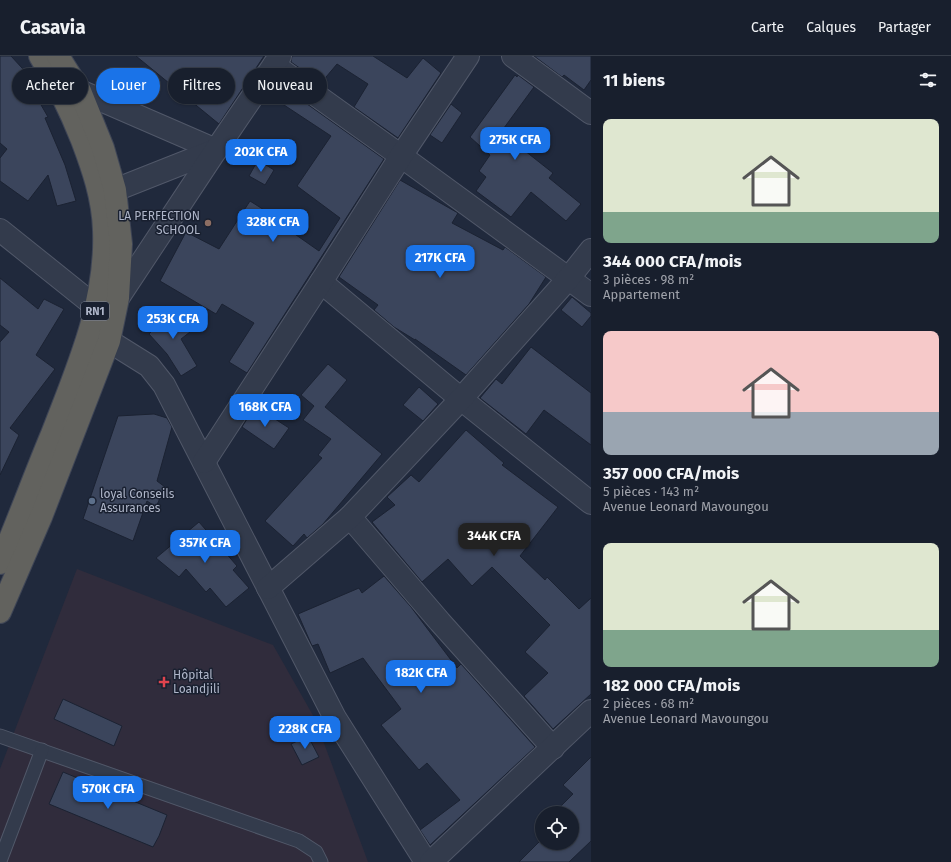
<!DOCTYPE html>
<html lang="fr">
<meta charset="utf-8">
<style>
:root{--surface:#181f2d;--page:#212735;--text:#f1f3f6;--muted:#9fa2aa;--line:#363d49;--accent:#1a73e8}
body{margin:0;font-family:"Fira Sans",sans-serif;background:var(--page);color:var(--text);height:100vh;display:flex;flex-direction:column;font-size:15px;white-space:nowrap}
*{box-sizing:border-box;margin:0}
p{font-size:13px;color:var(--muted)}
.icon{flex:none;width:22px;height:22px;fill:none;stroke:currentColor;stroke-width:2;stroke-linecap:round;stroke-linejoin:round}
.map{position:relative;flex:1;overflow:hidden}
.panel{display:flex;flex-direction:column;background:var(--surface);width:360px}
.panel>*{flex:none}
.top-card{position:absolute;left:12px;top:12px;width:380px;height:36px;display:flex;gap:8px}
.tools{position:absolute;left:535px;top:750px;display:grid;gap:8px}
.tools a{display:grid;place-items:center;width:44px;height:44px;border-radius:50%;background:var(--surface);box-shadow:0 1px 3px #0004,0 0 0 1px var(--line);font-size:20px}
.price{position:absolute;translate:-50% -34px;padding:0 9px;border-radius:8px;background:var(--accent);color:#fff;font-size:13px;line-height:26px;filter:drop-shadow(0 1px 2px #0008)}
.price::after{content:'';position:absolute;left:50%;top:24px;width:12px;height:9px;margin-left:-6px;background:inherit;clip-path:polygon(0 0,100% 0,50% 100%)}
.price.active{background:#222;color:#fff}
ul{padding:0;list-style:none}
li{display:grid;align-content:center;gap:8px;height:212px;padding:0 12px}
li span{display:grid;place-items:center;height:124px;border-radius:8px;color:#555}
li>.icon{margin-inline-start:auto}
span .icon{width:72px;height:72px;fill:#fffc;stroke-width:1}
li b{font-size:17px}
h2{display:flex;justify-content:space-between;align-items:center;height:48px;padding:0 12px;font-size:17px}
.chip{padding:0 14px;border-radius:18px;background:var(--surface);box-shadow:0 1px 3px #0004,0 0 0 1px var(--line);font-size:14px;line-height:36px}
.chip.active{background:var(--accent);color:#fff}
header{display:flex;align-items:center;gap:24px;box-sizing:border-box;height:56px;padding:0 20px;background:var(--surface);border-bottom:1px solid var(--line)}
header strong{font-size:19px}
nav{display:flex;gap:22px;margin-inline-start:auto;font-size:14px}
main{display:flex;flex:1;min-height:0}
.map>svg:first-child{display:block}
.medical{fill:#302c3c}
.building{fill:#3b455c;stroke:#1b2232}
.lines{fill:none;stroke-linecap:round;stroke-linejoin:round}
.service-casing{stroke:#515869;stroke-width:15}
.minor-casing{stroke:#515869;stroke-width:24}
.trunk-casing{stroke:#3e4556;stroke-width:24}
.service{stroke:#333b4c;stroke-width:13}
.minor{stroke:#333b4c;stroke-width:22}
.trunk{stroke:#62625e;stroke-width:22}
.education-dot{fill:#8d6e63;stroke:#192030;stroke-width:1.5}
.service-dot{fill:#5c6f8a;stroke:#192030;stroke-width:1.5}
.health-dot{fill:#e0444e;stroke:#192030;stroke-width:1.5}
.labels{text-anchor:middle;stroke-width:3;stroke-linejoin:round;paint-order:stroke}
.shield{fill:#192030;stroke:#81889a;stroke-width:1}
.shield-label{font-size:11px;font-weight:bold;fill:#aeb5c8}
.poi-label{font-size:12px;fill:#aeb5c8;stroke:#192030;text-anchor:start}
</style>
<header>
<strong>Casavia</strong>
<nav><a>Carte</a><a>Calques</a><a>Partager</a></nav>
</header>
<main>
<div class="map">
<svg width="591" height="806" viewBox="0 0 591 806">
<rect width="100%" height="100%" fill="#20293c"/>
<polygon class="medical" points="77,513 273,589 315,663 368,806 0,806 0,713"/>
<g class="building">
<polygon points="0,0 11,0 33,24 29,28 48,61 45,62 65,109 76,145 57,150 48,119 28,145 0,125 0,102 7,93 0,87"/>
<polygon points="136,0 264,0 219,68"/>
<polygon points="292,0 373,0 407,22 423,2 441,17 398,82 354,51 368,28 337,8 321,27 291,6"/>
<polygon points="534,0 591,0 591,24 584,34 564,19 562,21"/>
<polygon points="515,19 517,21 518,19 534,31 501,76 553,117 549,122 581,148 566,165 531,136 511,161 476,135 486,121 479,115 490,99 470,81"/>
<polygon points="289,35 384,103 247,317 229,306 254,267 222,248 216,258 160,225 186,176 219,193 250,145 291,171 289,174 319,195 340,162 297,130 331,80 281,47"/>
<polygon points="451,48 462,57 442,87 430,79"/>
<polygon points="258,104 274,114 265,129 249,120"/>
<polygon points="400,124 458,157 452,167 503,194 505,191 546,221 529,248 466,319 415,283 415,284 394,271 374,254 378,249 339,221"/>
<polygon points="0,222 38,253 44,243 64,253 36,299 55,313 10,372 19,379 0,419 0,286 9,276 0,269"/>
<polygon points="572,241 591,257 591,260 582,271 561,254"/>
<polygon points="166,250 190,276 181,283 197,310 181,320 167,298 149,278 159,268 153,261"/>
<polygon points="531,291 591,337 591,389 544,354 526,378 480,342 496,323 502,328"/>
<polygon points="328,308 347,324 325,351 382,398 323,468 307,482 304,478 293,490 265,465 322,402 318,399 331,383 303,364 314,350 301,339"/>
<polygon points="419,331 438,348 423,365 403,349"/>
<polygon points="255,350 289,372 274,393 242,371"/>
<polygon points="154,358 167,362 172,371 157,425 165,431 156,451 147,445 133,485 83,463 118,360"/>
<polygon points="466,374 504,407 502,409 558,451 520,500 545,524 547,521 579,553 591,542 591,638 553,673 524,640 548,617 525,596 550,569 492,511 472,530 448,503 422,526 385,482 372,466 395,449 387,441 411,419 419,426"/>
<polygon points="199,466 237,510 233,514 249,532 226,551 210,532 206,536 186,513 179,521 156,502"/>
<polygon points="384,520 411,551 457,612 461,608 535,691 430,789 420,774 460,744 427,707 419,714 381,669 401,653 363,602 330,617 318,588 312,590 298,558 359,532 362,537"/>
<polygon points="63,643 122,670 114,690 54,663"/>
<polygon points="308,680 319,701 302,709 291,688"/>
<polygon points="591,701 591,785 569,806 519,806 542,783 542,787 572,787 572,757 554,757 573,738 563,729"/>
<polygon points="63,716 167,759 159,780 153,791 49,748"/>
</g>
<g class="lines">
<g class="service-casing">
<g id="service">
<polyline points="0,680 299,785 316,796 321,806"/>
<polyline points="0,805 42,694"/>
</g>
</g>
<g class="minor-casing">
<g id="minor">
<polyline points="513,0 591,57"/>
<polyline points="274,9 401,100 591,239"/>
<polyline points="80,35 216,94"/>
<polyline points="115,134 216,94"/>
<polyline points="0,174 96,251"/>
<polyline points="321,226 461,343 591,447"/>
<polyline points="118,242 216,94 280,0"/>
<polyline points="109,285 149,310 164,329 335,662 426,806"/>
<polyline points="204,406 321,226 401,100 468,0"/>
<polyline points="350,461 440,566 553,692"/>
<polyline points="268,532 350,461 461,343 568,223 591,194"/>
<polyline points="431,806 591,655"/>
</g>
</g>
<g class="trunk-casing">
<g id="trunk">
<path d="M0,507C18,465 34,421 52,378C77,313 107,246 104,174C103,142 93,113 82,84C70,54 57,27 40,0"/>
<polyline points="0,556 41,461 109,285 118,242 121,188 115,134 103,92 80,35 58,0"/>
</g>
</g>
<use href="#service" class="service"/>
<use href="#minor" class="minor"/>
<use href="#trunk" class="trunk"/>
</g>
<circle class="education-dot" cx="208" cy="167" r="4"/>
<circle class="service-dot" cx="92" cy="445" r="4"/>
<path class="health-dot" d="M162 620h4v4h4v4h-4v4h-4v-4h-4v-4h4z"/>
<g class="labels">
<rect class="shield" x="81" y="246" width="28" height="18" rx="3"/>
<g class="shield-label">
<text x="95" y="259">RN1</text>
</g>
<g class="poi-label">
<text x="200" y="164" text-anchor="end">LA PERFECTION<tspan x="200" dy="14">SCHOOL</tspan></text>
<text x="100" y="442">loyal Conseils<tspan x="100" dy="14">Assurances</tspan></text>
<text x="173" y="623">Hôpital<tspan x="173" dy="14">Loandjili</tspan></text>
</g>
</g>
</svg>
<div class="tools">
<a><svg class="icon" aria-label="locate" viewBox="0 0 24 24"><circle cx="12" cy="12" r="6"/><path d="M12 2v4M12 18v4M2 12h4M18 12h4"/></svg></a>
</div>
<b class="price" style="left:515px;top:105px">275K CFA</b>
<b class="price" style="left:261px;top:117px">202K CFA</b>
<b class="price" style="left:273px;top:187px">328K CFA</b>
<b class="price" style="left:440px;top:223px">217K CFA</b>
<b class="price" style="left:173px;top:284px">253K CFA</b>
<b class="price" style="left:265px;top:372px">168K CFA</b>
<b class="price active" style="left:494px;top:501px">344K CFA</b>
<b class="price" style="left:205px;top:508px">357K CFA</b>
<b class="price" style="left:421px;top:638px">182K CFA</b>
<b class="price" style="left:305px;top:694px">228K CFA</b>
<b class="price" style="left:108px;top:754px">570K CFA</b>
<div class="top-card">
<a class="chip">Acheter</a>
<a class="chip active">Louer</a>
<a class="chip">Filtres</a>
<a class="chip">Nouveau</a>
</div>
</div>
<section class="panel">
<h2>11 biens<svg class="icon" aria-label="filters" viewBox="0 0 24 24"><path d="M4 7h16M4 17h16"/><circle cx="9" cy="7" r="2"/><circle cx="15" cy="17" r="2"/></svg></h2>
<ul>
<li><span style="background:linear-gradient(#dfe7d0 75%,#7fa58c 0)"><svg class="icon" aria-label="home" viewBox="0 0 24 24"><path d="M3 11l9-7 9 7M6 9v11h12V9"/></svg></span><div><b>344 000 CFA/mois</b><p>3 pièces · 98 m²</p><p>Appartement</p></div></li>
<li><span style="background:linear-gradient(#f6c9c9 65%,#9aa5b1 0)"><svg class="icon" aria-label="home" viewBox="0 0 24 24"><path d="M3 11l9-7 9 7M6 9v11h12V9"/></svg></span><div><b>357 000 CFA/mois</b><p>5 pièces · 143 m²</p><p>Avenue Leonard Mavoungou</p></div></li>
<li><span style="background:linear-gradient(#dfe7d0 70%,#7fa58c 0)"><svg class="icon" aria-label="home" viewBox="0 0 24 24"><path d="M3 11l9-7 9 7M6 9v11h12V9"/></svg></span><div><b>182 000 CFA/mois</b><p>2 pièces · 68 m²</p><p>Avenue Leonard Mavoungou</p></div></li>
</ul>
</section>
</main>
